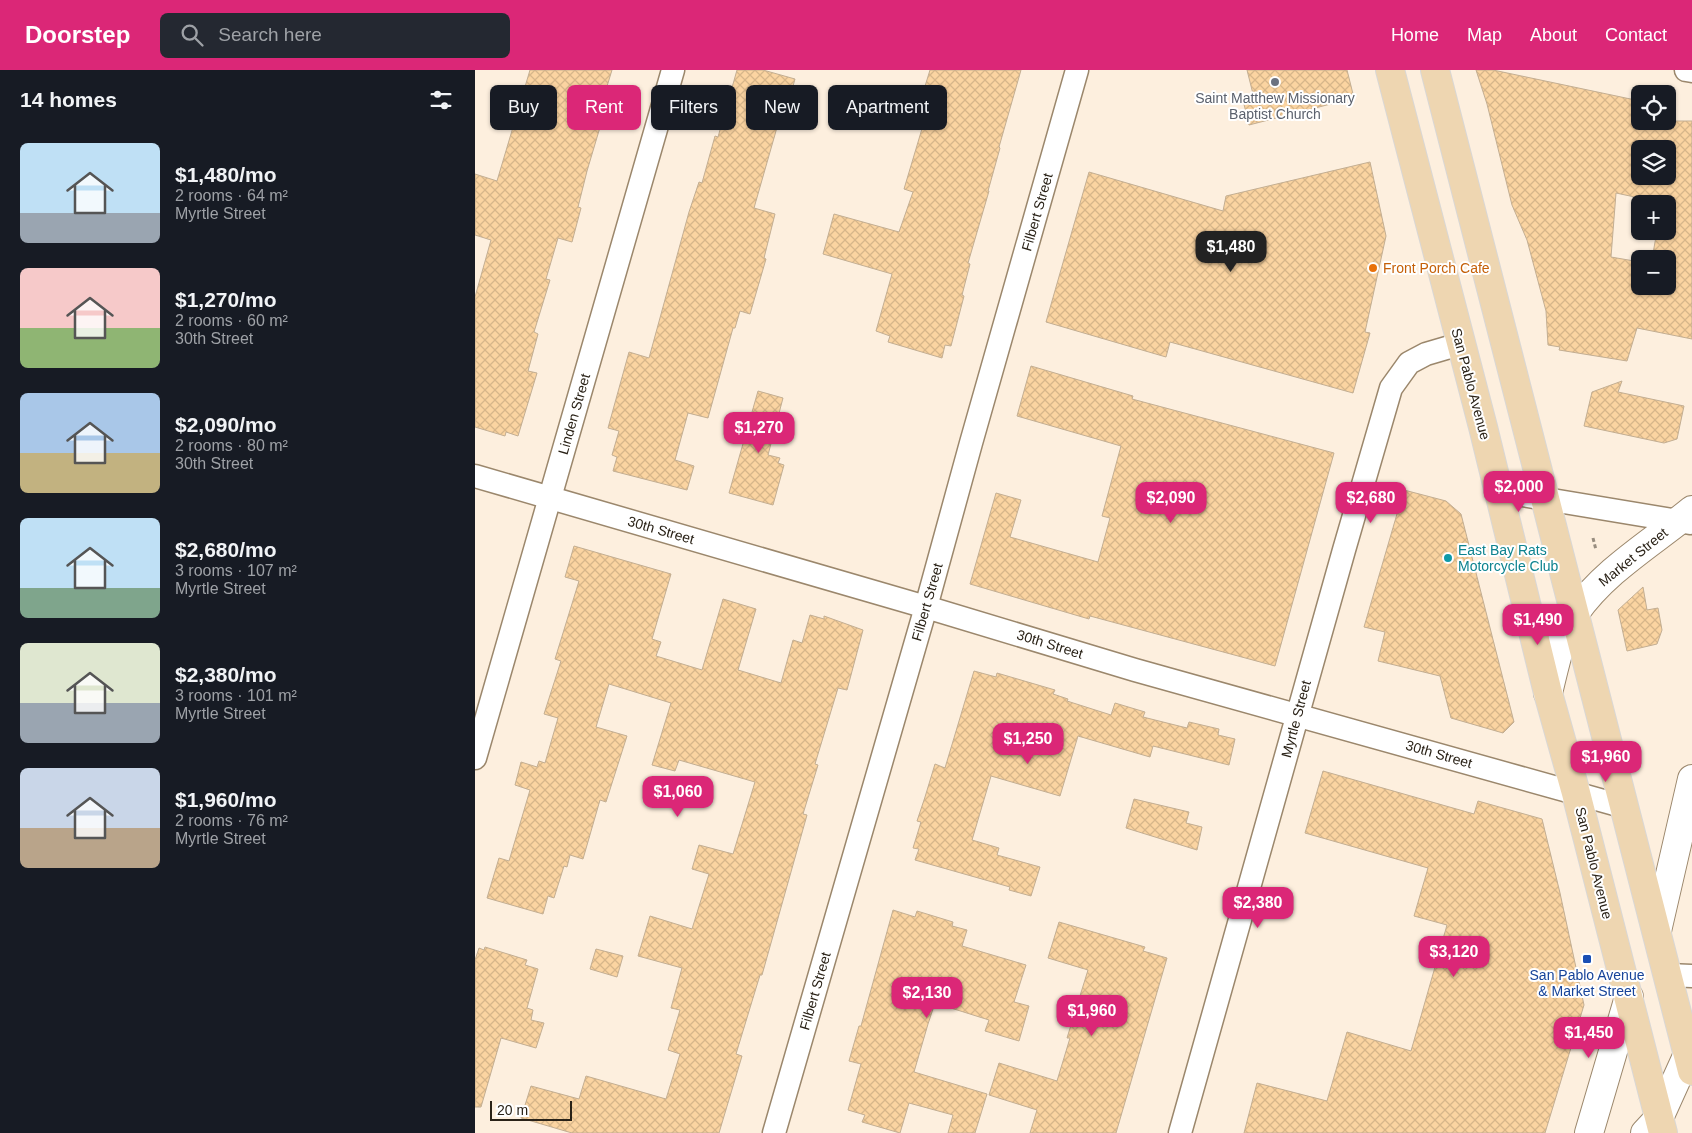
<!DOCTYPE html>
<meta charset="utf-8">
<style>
:root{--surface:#171b24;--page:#242831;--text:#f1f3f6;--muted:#9ea1a6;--accent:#db2777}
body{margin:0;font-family:Helvetica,sans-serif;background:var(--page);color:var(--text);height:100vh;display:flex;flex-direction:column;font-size:19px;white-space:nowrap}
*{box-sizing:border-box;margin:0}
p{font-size:16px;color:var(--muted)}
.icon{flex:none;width:28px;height:28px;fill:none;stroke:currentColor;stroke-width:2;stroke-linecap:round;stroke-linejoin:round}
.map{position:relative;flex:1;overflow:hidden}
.details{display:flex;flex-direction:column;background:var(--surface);width:475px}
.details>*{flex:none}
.banner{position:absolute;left:15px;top:15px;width:475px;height:45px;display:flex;gap:10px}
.fabs{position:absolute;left:1156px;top:15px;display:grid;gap:10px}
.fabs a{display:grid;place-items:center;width:45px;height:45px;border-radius:8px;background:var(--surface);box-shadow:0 1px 4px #0004;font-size:25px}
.scale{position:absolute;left:15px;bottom:12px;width:82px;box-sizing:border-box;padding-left:5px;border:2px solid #2a2217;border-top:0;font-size:14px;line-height:18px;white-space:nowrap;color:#2a2217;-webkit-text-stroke:4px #fff;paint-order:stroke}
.price{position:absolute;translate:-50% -42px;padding:0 11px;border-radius:10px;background:var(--accent);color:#fff;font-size:16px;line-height:32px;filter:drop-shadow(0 1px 2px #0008)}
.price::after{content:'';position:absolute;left:50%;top:30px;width:15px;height:11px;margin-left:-8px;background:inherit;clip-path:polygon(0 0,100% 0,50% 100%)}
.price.active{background:#222;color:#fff}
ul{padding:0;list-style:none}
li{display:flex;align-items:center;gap:15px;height:125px;padding:0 20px}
li span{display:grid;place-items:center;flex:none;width:140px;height:100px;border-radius:8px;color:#555}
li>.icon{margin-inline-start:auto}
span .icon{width:60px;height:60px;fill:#fffc;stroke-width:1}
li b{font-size:21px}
h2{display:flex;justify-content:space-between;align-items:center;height:60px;padding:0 20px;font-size:21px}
.tag{padding:0 18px;border-radius:8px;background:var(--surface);box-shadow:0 1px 4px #0004;font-size:18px;line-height:45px}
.tag.active{background:var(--accent);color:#fff}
header{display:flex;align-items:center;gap:30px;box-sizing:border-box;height:70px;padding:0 25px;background:var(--accent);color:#fff}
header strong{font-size:24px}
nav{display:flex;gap:28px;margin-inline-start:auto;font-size:18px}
.search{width:350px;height:45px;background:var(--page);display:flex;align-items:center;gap:12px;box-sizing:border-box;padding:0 18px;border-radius:8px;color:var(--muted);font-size:19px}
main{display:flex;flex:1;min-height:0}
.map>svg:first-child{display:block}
.building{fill:url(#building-cross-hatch);stroke:#c3ae92;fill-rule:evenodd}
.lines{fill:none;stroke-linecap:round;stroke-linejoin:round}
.street-casing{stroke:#9b876c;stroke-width:25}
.secondary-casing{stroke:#9b876c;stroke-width:30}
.primary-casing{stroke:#d9d7d5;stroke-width:30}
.path{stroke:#988d7f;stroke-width:3;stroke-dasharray:4 2.5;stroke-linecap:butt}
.street{stroke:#fff;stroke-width:22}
.secondary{stroke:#fff;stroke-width:28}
.primary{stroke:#eed6b1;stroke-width:28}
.worship-dot{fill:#6b7280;stroke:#fff;stroke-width:2}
.food-dot{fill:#e8710a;stroke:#fff;stroke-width:2}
.culture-dot{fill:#0f9aa8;stroke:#fff;stroke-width:2}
.transit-dot{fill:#1a4fb4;stroke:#fff;stroke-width:2}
.labels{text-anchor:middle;stroke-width:4;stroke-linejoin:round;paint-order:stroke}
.worship-label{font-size:14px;fill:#5b616d;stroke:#fff}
.street-label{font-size:14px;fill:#2a2217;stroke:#fff}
.food-label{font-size:14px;fill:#c56008;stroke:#fff;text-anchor:start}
.culture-label{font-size:14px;fill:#0d838f;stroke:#fff;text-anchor:start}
.transit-label{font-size:14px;fill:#164399;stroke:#fff}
</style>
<header>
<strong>Doorstep</strong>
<div class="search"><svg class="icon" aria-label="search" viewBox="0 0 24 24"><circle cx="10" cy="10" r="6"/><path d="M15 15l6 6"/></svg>Search here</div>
<nav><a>Home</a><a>Map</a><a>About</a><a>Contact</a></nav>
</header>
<main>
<section class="details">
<h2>14 homes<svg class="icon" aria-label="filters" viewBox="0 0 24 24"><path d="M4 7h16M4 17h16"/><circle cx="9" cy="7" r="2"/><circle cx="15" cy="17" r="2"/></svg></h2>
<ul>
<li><span style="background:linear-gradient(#bfe0f5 70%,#9aa5b1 0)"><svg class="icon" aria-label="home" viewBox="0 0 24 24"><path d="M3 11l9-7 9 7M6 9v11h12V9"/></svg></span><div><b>$1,480/mo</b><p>2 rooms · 64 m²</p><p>Myrtle Street</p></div></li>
<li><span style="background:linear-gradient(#f6c9c9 60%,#8fb573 0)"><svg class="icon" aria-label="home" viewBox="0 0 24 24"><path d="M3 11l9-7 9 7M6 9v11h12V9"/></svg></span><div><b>$1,270/mo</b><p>2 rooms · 60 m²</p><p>30th Street</p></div></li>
<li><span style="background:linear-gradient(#a9c7e8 60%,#c2b280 0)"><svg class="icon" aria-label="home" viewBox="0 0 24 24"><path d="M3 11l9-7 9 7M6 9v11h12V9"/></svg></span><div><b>$2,090/mo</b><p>2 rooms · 80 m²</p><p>30th Street</p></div></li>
<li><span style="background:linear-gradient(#bfe0f5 70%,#7fa58c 0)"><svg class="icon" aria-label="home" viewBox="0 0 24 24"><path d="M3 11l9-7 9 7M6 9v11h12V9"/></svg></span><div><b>$2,680/mo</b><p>3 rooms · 107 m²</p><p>Myrtle Street</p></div></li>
<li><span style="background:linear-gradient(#dfe7d0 60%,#9aa5b1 0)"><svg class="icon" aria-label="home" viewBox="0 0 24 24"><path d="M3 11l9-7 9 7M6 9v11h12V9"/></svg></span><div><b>$2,380/mo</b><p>3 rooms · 101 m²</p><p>Myrtle Street</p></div></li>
<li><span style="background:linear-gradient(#c9d6e8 60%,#b9a48a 0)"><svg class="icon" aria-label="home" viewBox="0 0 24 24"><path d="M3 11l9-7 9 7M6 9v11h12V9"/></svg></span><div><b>$1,960/mo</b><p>2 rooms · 76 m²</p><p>Myrtle Street</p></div></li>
</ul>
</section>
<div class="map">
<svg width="1217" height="1063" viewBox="0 0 1217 1063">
<defs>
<pattern id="building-cross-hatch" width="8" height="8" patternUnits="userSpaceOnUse" patternTransform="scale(1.25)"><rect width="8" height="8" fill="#fbd4a1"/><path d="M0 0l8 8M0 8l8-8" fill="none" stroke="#d7b68a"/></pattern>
</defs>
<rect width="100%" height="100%" fill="#fdefde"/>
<g class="building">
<polygon points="55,0 137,0 129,26 134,27 112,101 103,137 106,138 97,172 83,168 71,209 75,210 59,262 63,264 53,301 62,303 43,366 31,362 30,366 0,357 0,227 16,170 0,165 0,104 22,111"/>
<polygon points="262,0 288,0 320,9 309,48 305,47 279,138 300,144 289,188 291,189 275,244 265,241 260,258 258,258 233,348 213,343 200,390 219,396 212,420 138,401 142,387 137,385 144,361 133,358 154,282 174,288 214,142 224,112 227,113 240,66 243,67"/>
<polygon points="455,0 546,0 524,77 525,78 513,121 514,121 493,193 495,194 487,225 489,226 476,276 470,275 467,288 413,272 415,266 401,261 417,204 348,184 359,144 424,162 438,122 429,119 449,52 414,42 421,19 447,26"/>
<polygon points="772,0 872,0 879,28 774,55 767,26 778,24"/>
<path d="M1001,0H1018L1165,31V51H1217V269L1162,258L1152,291L1084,280L1085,277L1073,275L1071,241L1052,170L1037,135L1012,34ZM1165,79H1192V106H1165ZM1141,123L1192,134V161H1182L1177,189H1192V216H1165V192L1136,187Z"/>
<polygon points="895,92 911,166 890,262 895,263 878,323 695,272 691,287 571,252 614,102 748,141 751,126"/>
<polygon points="556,296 658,326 657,329 859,383 800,596 615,546 614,549 495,514 521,423 546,430 535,467 623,492 635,448 627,446 646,376 542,346"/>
<polygon points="1147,311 1143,322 1209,336 1202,369 1189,373 1109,356 1117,322"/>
<polygon points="283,321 308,328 293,385 305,388 303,393 309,395 298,435 254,423"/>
<polygon points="929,420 971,431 986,444 1039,652 1028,663 976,648 965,606 903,591 910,562 889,557"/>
<polygon points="99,476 196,504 177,569 186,572 181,586 227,600 248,529 281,539 263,600 306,613 318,570 327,573 335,545 349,549 349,546 388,560 372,620 363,618 340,694 343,695 328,744 332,745 287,905 285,905 261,984 267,986 244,1063 97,1063 46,1048 56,1016 104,1029 111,1006 191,1029 205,984 193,980 205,940 196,938 207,898 163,886 175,846 217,859 234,804 217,799 224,775 258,784 280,712 204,690 200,701 177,695 196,633 134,614 121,657 152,666 131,732 125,730 108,789 95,785 92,797 89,796 79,828 73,826 68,844 12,828 24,788 34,791 55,720 40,715 46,692 62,697 64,691 70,693 83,648 69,644 86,591 80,589 104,511 90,507"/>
<polygon points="1168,517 1172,540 1183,538 1187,560 1182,574 1152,581 1143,540"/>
<polygon points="499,601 521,607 522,603 580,620 578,624 593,629 592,631 636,645 640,633 670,642 668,647 712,658 714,652 744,659 743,665 760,669 754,695 678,676 675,687 603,666 585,726 516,706 497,770 524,778 522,785 565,797 556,826 534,820 535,817 440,790 444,779 438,778 446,752 442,751 450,727 460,694 470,698"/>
<polygon points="848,701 999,744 1003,731 1067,749 1085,823 1109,935 1070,1063 769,1063 782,1013 852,1031 872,962 936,981 972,855 939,846 953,798 830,763"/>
<polygon points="659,729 714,742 711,753 727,757 722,780 651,758"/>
<polygon points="418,840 440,847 442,841 478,852 477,856 492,860 487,876 551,895 539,932 554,936 544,971 510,961 514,950 460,933 453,954 439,1002 512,1024 500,1063 473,1063 478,1045 434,1033 425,1063 387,1052 390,1045 373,1040 386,994 374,991 384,956 386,956"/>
<polygon points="584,852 670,877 668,881 692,888 641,1063 555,1063 562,1040 514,1025 524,993 582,1011 595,968 592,968 613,900 573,888"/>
<polygon points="10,877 52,890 50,895 63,899 52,938 58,940 56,950 69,953 61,978 26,968 6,1037 0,1037 0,890 4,878 9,880"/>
<polygon points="121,879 148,886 142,907 115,899"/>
</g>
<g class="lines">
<g class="street-casing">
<g id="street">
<polyline points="1211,0 1217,1"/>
<polyline points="0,406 451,537 660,600 1150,737"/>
<polyline points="1023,421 1215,453"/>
<polyline points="0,688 198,0"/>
<polyline points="1193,905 1217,906"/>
<polyline points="299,1063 451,537 496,373 602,0"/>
<polyline points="705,1063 869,480 916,318 934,293 951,284 985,274"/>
</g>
</g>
<g class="secondary-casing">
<g id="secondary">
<path d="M1073,623C1079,599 1086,563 1100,543C1130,500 1177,473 1217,440"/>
<polyline points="1182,861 1217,709"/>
<polyline points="1114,1063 1154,927"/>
<polyline points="1170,1063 1184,1048 1213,984"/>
</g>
</g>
<g class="primary-casing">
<g id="primary">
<polyline points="915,0 1008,357 1073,623 1101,723 1188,1063"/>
<polyline points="960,0 1217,1001"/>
</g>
</g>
<polyline class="path" points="1118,468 1121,480"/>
<use href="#street" class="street"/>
<use href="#secondary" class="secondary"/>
<use href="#primary" class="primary"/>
</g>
<circle class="worship-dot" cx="800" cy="12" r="5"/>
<circle class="food-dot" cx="898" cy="198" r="5"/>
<circle class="culture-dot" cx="973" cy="488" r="5"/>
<rect class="transit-dot" x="1107" y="884" width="10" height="10" rx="2.5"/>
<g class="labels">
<g class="worship-label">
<text x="800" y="33">Saint Matthew Missionary<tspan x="800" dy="16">Baptist Church</tspan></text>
</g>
<g class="street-label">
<text transform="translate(562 142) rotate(-74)" y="5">Filbert Street</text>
<text transform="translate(996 314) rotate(75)" y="5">San Pablo Avenue</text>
<text transform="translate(99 344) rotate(-74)" y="5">Linden Street</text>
<text transform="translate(186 460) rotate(16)" y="5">30th Street</text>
<text transform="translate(1158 487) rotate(-39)" y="5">Market Street</text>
<text transform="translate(452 532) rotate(-74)" y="5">Filbert Street</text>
<text transform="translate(575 574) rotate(17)" y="5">30th Street</text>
<text transform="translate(821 649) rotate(-75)" y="5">Myrtle Street</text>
<text transform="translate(964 684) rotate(16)" y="5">30th Street</text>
<text transform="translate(1119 793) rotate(76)" y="5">San Pablo Avenue</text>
<text transform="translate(340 921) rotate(-74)" y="5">Filbert Street</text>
</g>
<g class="food-label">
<text x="908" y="203">Front Porch Cafe</text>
</g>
<g class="culture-label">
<text x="983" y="485">East Bay Rats<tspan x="983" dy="16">Motorcycle Club</tspan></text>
</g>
<g class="transit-label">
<text x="1112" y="910">San Pablo Avenue<tspan x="1112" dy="16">&amp; Market Street</tspan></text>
</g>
</g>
</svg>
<div class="fabs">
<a><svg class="icon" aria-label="locate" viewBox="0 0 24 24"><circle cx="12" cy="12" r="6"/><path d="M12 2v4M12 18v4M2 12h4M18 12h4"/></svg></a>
<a><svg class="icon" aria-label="layers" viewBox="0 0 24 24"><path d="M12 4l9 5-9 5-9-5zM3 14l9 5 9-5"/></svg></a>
<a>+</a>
<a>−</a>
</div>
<div class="scale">20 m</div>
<b class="price active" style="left:756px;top:203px">$1,480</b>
<b class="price" style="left:284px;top:384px">$1,270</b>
<b class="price" style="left:1044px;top:443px">$2,000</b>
<b class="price" style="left:696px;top:454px">$2,090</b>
<b class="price" style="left:896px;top:454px">$2,680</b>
<b class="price" style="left:1063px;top:576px">$1,490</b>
<b class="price" style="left:553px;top:695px">$1,250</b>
<b class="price" style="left:1131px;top:713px">$1,960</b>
<b class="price" style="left:203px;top:748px">$1,060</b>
<b class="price" style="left:783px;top:859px">$2,380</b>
<b class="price" style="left:979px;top:908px">$3,120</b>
<b class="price" style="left:452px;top:949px">$2,130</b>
<b class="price" style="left:617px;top:967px">$1,960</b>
<b class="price" style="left:1114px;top:989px">$1,450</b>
<div class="banner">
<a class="tag">Buy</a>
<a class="tag active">Rent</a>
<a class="tag">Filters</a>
<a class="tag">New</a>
<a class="tag">Apartment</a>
</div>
</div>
</main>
